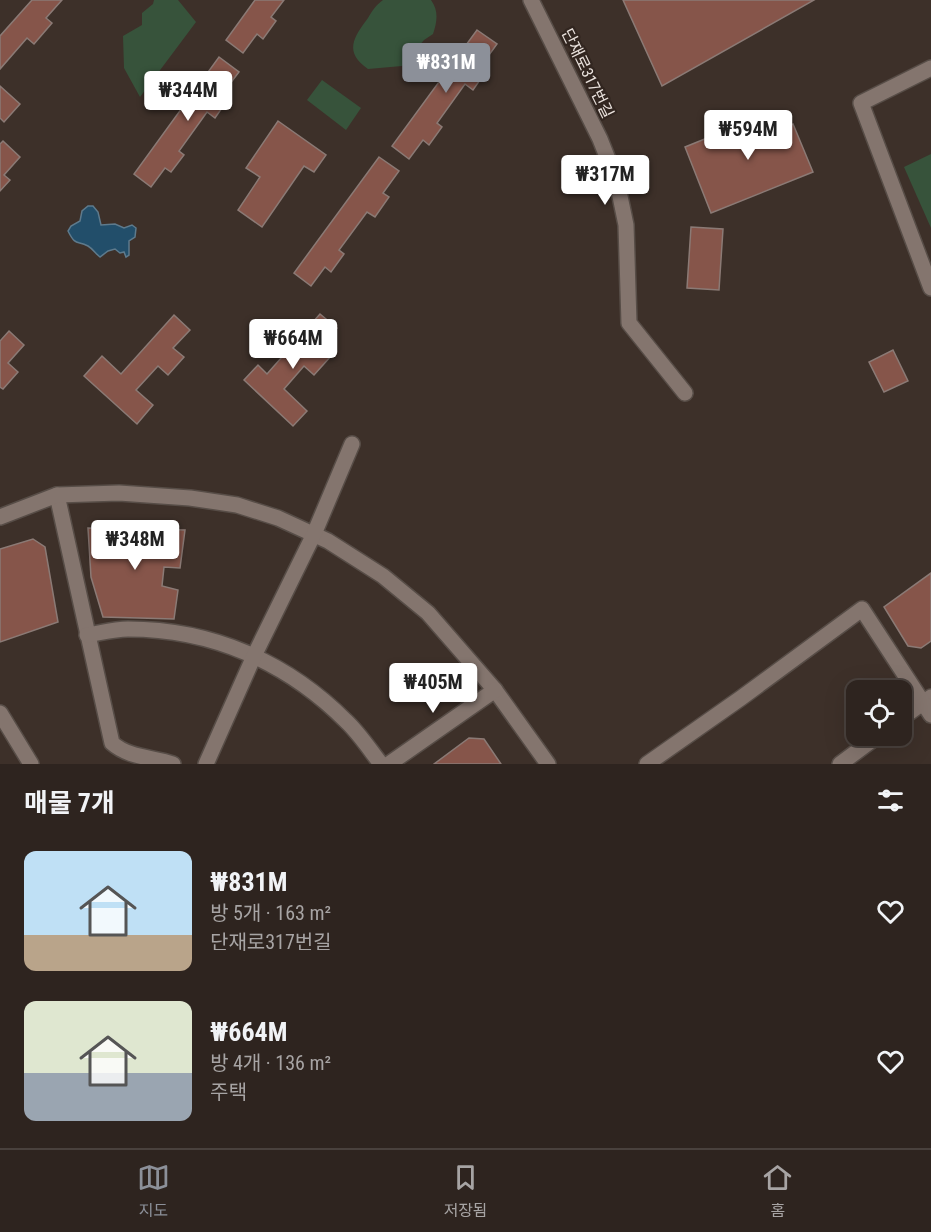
<!DOCTYPE html>
<html lang="ko">
<meta charset="utf-8">
<style>
:root{--surface:#2e241f;--page:#3a302c;--text:#f1f3f6;--muted:#a7a4a4;--line:#49413d;--accent:#8c9099}
body{margin:0;font-family:"Roboto Condensed","Noto Sans KR",sans-serif;background:var(--page);color:var(--text);height:100vh;display:flex;flex-direction:column;font-size:22px;white-space:nowrap}
*{box-sizing:border-box;margin:0}
p{font-size:20px;color:var(--muted)}
.icon{flex:none;width:33px;height:33px;fill:none;stroke:currentColor;stroke-width:2;stroke-linecap:round;stroke-linejoin:round}
.map{position:relative;height:764px;overflow:hidden}
.side{display:flex;flex-direction:column;background:var(--surface);flex:1}
.side>*{flex:none}
.tools{position:absolute;left:846px;top:680px;display:grid;gap:12px}
.tools a{display:grid;place-items:center;width:66px;height:66px;border-radius:12px;background:var(--surface);box-shadow:0 6px 24px #0002,0 0 0 2px var(--line);font-size:30px}
.price{position:absolute;translate:-50% -51px;padding:0 14px;border-radius:6px;background:#fff;color:#222;font-size:20px;line-height:39px;filter:drop-shadow(0 2px 3px #0008)}
.price::after{content:'';position:absolute;left:50%;top:36px;width:18px;height:14px;margin-left:-9px;background:inherit;clip-path:polygon(0 0,100% 0,50% 100%)}
.price.selected{background:var(--accent);color:#fff}
ul{padding:0;list-style:none}
li{display:flex;align-items:center;gap:18px;height:150px;padding:0 24px}
li span{display:grid;place-items:center;flex:none;width:168px;height:120px;border-radius:12px;color:#555}
li>.icon{margin-inline-start:auto}
span .icon{width:72px;height:72px;fill:#fffc;stroke-width:1}
li b{font-size:26px}
h2{display:flex;justify-content:space-between;align-items:center;height:72px;padding:0 24px;font-size:26px}
.dock{display:flex;justify-content:space-around;align-items:center;height:84px;border-top:2px solid var(--line);background:var(--surface);font-size:16px;color:var(--muted)}
.dock a{display:grid;justify-items:center;gap:3px}
.dock .selected{color:var(--accent)}
.map>svg:first-child{display:block}
.green{fill:#37533b}
.water{fill:#224e6a;stroke:#5e7a8c;stroke-width:1.5}
.building{fill:#86554a;stroke:#8b7a75;stroke-width:1.5}
.lines{fill:none;stroke-linecap:round;stroke-linejoin:round}
.minor-casing{stroke:#574d47;stroke-width:18}
.minor{stroke:#84756e;stroke-width:15}
.labels{text-anchor:middle;stroke-width:4.5;stroke-linejoin:round;paint-order:stroke}
.street-label{font-size:16px;fill:#eae2dd;stroke:#322620}
</style>
<div class="map">
<svg width="931" height="764" viewBox="0 0 931 764">
<rect width="100%" height="100%" fill="#3d3029"/>
<g class="green">
<polygon points="154,0 178,0 196,22 140,97 124,68 123,36 142,25 142,13 153,4"/>
<path d="M383,0H431C439,11 437,22 433,34L424,40L402,66L368,69C344,52 353,38 368,18C372,11 376,5 383,0Z"/>
<polygon points="322,80 361,108 346,130 307,100"/>
<polygon points="931,154 931,228 904,167"/>
</g>
<path class="water" d="M88,206H93L98,212L101,225L115,224L124,228L132,225L136,228L135,237L129,241V255L126,257L124,252L120,253L115,249L108,251L100,257C96,254 93,249 88,246C77,240 76,247 68,231L71,226L80,221L82,211Z"/>
<g class="building">
<polygon points="32,0 62,0 46,18 52,23 34,44 27,38 0,69 0,36"/>
<polygon points="255,0 284,0 271,17 276,21 263,39 257,34 243,53 226,40"/>
<polygon points="623,0 814,0 662,86"/>
<polygon points="477,30 497,44 481,66 487,70 473,90 465,84 437,123 442,127 429,145 423,140 409,159 392,146"/>
<polygon points="219,57 239,72 223,93 229,98 215,118 207,112 179,151 184,155 171,172 165,168 151,187 134,174"/>
<polygon points="0,86 20,104 4,122 0,118"/>
<polygon points="774,111 781,129 793,124 813,172 711,213 685,147"/>
<polygon points="278,121 326,155 314,172 304,166 262,227 238,210 260,177 246,168"/>
<polygon points="3,141 20,157 4,175 10,180 0,191 0,144"/>
<polygon points="379,157 399,171 383,193 389,197 375,217 367,212 339,250 344,254 331,272 325,267 311,286 294,273"/>
<polygon points="691,227 723,229 719,290 687,288"/>
<polygon points="320,314 337,328 320,347 331,356 314,375 304,366 284,389 307,411 293,426 244,380 258,365 267,374"/>
<polygon points="174,315 190,330 173,348 184,357 168,375 158,366 136,390 153,405 137,424 84,376 102,356 121,374"/>
<polygon points="9,331 24,345 8,363 18,372 3,389 0,387 0,341"/>
<polygon points="893,350 908,381 884,392 869,362"/>
<polygon points="88,528 185,530 180,568 164,567 162,586 178,590 174,619 103,617 91,577"/>
<polygon points="33,539 45,547 58,622 0,642 0,549"/>
<polygon points="931,573 931,641 921,648 908,646 884,607"/>
<polygon points="469,738 484,739 501,764 434,764"/>
</g>
<g class="lines">
<g class="minor-casing">
<g id="minor">
<polyline points="531,0 600,139 617,182 626,225 629,323 685,393"/>
<polyline points="931,68 861,103 931,288"/>
<path d="M57,495L112,743C129,758 152,757 173,764"/>
<polyline points="0,517 57,495 119,493 190,498 237,505 278,518 328,541 383,576 428,613 495,690 548,764"/>
<path d="M87,635C100,633 114,629 128,629C212,629 287,662 346,721C359,733 370,750 381,764"/>
<polyline points="0,713 31,764"/>
<polyline points="902,718 931,697"/>
<polyline points="206,764 254,656 314,534 352,444"/>
<polyline points="389,764 495,690"/>
<polyline points="647,764 741,698 862,609 931,715"/>
<polyline points="840,764 879,735"/>
</g>
</g>
<use href="#minor" class="minor"/>
</g>
<g class="labels">
<g class="street-label">
<text transform="translate(588 73) rotate(64)" y="6">단재로317번길</text>
</g>
</g>
</svg>
<div class="tools">
<a><svg class="icon" aria-label="locate" viewBox="0 0 24 24"><circle cx="12" cy="12" r="6"/><path d="M12 2v4M12 18v4M2 12h4M18 12h4"/></svg></a>
</div>
<b class="price selected" style="left:446px;top:94px">₩831M</b>
<b class="price" style="left:188px;top:122px">₩344M</b>
<b class="price" style="left:748px;top:161px">₩594M</b>
<b class="price" style="left:605px;top:206px">₩317M</b>
<b class="price" style="left:293px;top:370px">₩664M</b>
<b class="price" style="left:135px;top:571px">₩348M</b>
<b class="price" style="left:433px;top:714px">₩405M</b>
</div>
<section class="side">
<h2>매물 7개<svg class="icon" aria-label="filters" viewBox="0 0 24 24"><path d="M4 7h16M4 17h16"/><circle cx="9" cy="7" r="2"/><circle cx="15" cy="17" r="2"/></svg></h2>
<ul>
<li><span style="background:linear-gradient(#bfe0f5 70%,#b9a48a 0)"><svg class="icon" aria-label="home" viewBox="0 0 24 24"><path d="M3 11l9-7 9 7M6 9v11h12V9"/></svg></span><div><b>₩831M</b><p>방 5개 · 163 m²</p><p>단재로317번길</p></div><svg class="icon" aria-label="heart" viewBox="0 0 24 24"><path d="M12 20l-8-8c-3-5 5-10 8-4 3-6 11-1 8 4z"/></svg></li>
<li><span style="background:linear-gradient(#dfe7d0 60%,#9aa5b1 0)"><svg class="icon" aria-label="home" viewBox="0 0 24 24"><path d="M3 11l9-7 9 7M6 9v11h12V9"/></svg></span><div><b>₩664M</b><p>방 4개 · 136 m²</p><p>주택</p></div><svg class="icon" aria-label="heart" viewBox="0 0 24 24"><path d="M12 20l-8-8c-3-5 5-10 8-4 3-6 11-1 8 4z"/></svg></li>
</ul>
</section>
<nav class="dock">
<a class="selected"><svg class="icon" aria-label="map" viewBox="0 0 24 24"><path d="M3 6l6-2 6 2 6-2v14l-6 2-6-2-6 2zM9 4v14M15 6v14"/></svg>지도</a>
<a><svg class="icon" aria-label="saved" viewBox="0 0 24 24"><path d="M7 4h10v16l-5-4-5 4z"/></svg>저장됨</a>
<a><svg class="icon" aria-label="home" viewBox="0 0 24 24"><path d="M3 11l9-7 9 7M6 9v11h12V9"/></svg>홈</a>
</nav>
